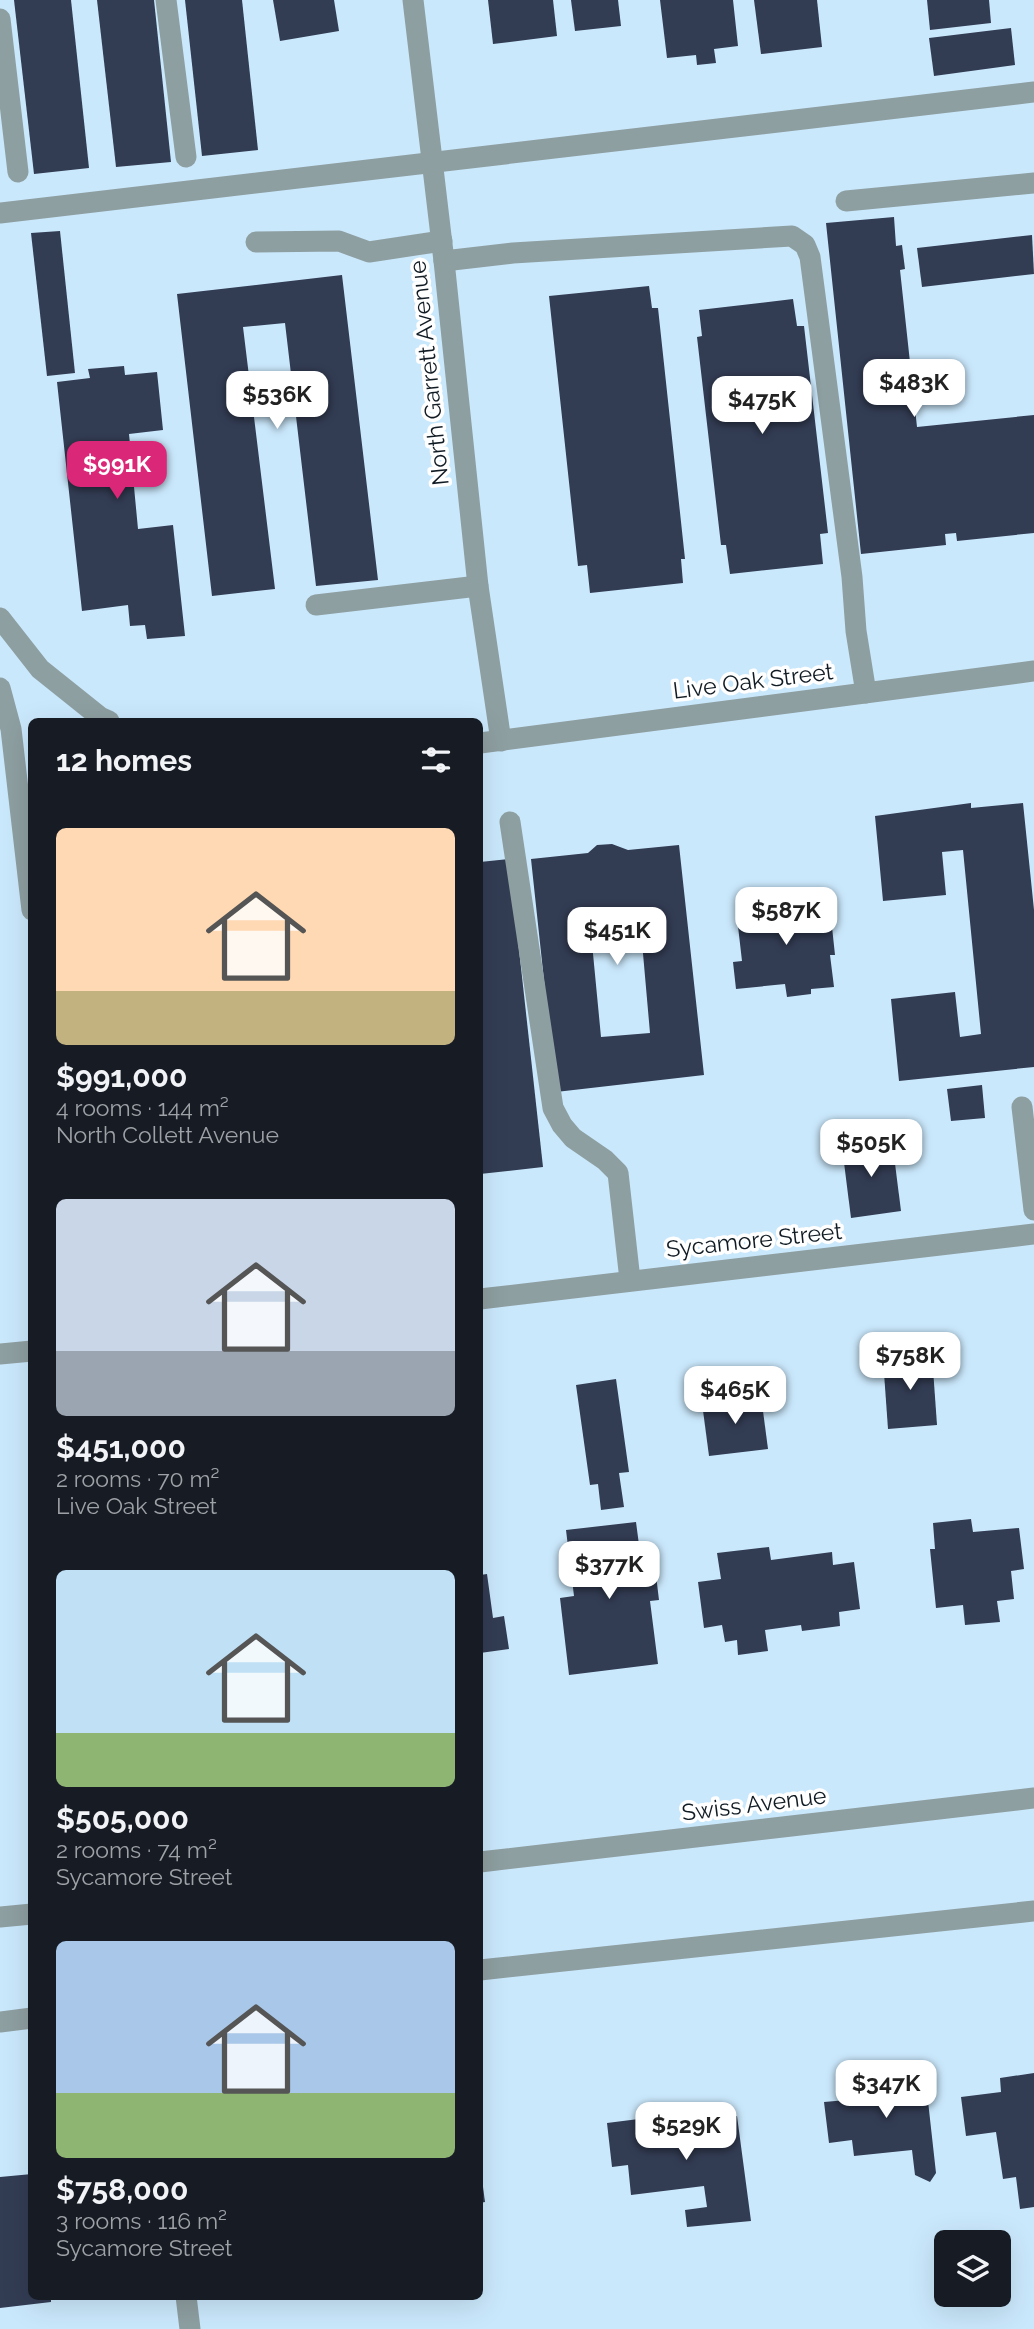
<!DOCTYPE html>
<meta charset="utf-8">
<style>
:root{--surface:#171b24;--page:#20242c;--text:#f1f3f6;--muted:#9ea1a6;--accent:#db2777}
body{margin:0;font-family:Raleway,sans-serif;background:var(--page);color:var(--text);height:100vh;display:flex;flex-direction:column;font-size:26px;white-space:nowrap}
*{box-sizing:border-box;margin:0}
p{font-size:23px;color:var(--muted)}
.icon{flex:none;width:38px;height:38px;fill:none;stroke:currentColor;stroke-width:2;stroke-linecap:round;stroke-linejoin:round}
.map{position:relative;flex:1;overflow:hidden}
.side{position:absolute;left:28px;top:718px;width:455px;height:1582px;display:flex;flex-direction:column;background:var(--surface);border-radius:10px;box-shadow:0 7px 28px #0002}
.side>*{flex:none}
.fabs{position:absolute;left:934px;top:2230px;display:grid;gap:14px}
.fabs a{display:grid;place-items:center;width:77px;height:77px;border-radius:10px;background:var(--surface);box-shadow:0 7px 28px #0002;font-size:35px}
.price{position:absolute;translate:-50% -60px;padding:0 16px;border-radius:14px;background:#fff;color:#222;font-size:23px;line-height:46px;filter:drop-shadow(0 2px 4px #0008)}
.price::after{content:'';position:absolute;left:50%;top:42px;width:21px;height:16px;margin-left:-10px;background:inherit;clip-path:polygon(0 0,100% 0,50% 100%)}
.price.selected{background:var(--accent);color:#fff}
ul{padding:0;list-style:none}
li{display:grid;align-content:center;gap:14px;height:371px;padding:0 28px}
li span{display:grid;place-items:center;height:217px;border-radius:10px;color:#555}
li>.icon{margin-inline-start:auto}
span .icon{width:126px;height:126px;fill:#fffc;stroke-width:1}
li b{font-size:30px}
h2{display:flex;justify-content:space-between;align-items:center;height:84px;padding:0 28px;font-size:30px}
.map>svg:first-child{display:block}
.building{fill:#323c53;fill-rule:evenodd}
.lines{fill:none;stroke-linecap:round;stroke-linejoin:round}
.minor{stroke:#8e9fa1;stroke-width:21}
.labels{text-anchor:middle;stroke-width:7;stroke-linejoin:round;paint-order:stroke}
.street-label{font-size:23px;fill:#111b23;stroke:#fff}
</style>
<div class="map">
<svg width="1034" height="2329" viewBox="0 0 1034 2329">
<rect width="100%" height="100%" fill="#cae8fc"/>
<g class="building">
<polygon points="14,0 71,0 89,168 34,174"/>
<polygon points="97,0 154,0 171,162 116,167"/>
<polygon points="185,0 242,0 258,150 202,156"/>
<polygon points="273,0 334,0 339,31 280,41"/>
<polygon points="488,0 553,0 557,36 493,44"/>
<polygon points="571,0 618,0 621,26 575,31"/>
<polygon points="660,0 733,0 738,46 714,49 716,63 697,65 696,55 667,58"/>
<polygon points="754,0 817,0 822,47 761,54"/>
<polygon points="927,0 989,0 991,23 930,30"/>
<polygon points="1011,28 1015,65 934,76 929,38"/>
<polygon points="894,217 896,246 902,245 905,269 900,270 917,427 1034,415 1034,533 957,541 956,533 945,534 946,545 861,554 826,223"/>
<polygon points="60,231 75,373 47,376 31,233"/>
<polygon points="1032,235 1034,274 922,287 917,248"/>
<polygon points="342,275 378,580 316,586 285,323 243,327 275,589 212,596 177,294"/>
<polygon points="649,286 652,308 658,308 685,559 681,559 683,583 590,593 587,565 578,566 549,296"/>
<polygon points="793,299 797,326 804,326 828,533 820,534 823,564 730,574 726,545 721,545 697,337 702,336 699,310"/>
<polygon points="124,366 125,375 157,372 163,430 129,434 138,529 173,525 185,636 147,639 145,625 130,626 128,605 82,611 57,382 90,378 88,369"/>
<polygon points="971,803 971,808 1023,803 1034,910 1034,1067 899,1081 891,999 955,992 960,1037 981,1034 963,850 942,852 946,895 883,901 875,816"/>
<path d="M612,844L628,850L679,845L704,1075L556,1092L531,859L588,853L597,845ZM639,908L650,1033L601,1037L589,912Z"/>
<polygon points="509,859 543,1167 480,1174 480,862"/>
<polygon points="829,899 835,955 830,955 834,987 811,989 811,994 787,997 785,984 736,989 733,962 742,961 736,909"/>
<polygon points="982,1085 985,1118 951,1121 947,1089"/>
<polygon points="892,1140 901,1211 851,1218 842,1147"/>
<polygon points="932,1355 937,1425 888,1429 883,1359"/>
<polygon points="616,1379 629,1472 619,1473 624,1507 601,1510 598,1484 590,1485 576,1385"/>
<polygon points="761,1396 768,1449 709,1456 702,1403"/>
<polygon points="971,1519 973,1532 1019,1528 1024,1569 1011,1571 1014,1599 997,1601 1000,1622 965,1625 963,1605 936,1608 930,1549 935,1549 933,1523"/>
<polygon points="636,1522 641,1560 654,1559 659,1600 650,1601 658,1664 569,1675 560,1598 574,1596 566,1530"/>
<polygon points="769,1547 771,1560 832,1552 833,1565 854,1562 860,1609 839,1612 840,1626 802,1631 801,1625 765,1630 768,1651 738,1655 737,1640 725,1642 722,1625 704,1628 698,1582 721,1579 717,1553"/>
<polygon points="487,1574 493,1618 504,1616 509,1649 480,1653 480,1575"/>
<polygon points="1034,2073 1034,2207 1020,2209 1016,2177 1003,2179 996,2132 966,2136 961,2097 1001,2092 1000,2078"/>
<polygon points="925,2074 936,2173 930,2182 915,2175 912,2150 854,2156 852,2140 829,2143 824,2102 847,2100 844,2083"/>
<polygon points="702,2111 703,2121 737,2116 751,2221 687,2227 685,2210 707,2207 704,2186 631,2195 628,2165 612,2167 607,2123"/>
<polygon points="481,2172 485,2202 480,2203 480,2173"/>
<polygon points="32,2174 32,2296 51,2296 51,2302 0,2308 0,2177"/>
</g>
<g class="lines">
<g class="minor">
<polyline points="166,0 186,157"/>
<polyline points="413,0 444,261 478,586 501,741"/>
<polyline points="0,19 18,172"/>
<polyline points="846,201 1034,183"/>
<polyline points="0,213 1034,92"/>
<polyline points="256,242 339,241 369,252 442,241"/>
<polyline points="444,261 513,253 792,236 805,245 810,257 852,577 856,631 866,693"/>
<polyline points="316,605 478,586"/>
<polyline points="0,618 40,669 100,717 109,721"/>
<polyline points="0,688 11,729 32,910"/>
<polyline points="480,743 1034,671"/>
<polyline points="510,822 553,1108 562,1125 573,1138 605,1160 618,1173 630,1280"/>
<polyline points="1022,1107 1034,1210"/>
<polyline points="480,1299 1034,1234"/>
<polyline points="0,1354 32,1351"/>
<polyline points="480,1862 1034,1798"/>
<polyline points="0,1917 32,1914"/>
<polyline points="480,1970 1034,1911"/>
<polyline points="0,2022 32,2018"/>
<polyline points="186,2296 190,2329"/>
</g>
</g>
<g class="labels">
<g class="street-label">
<text transform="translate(429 373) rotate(-96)" y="8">North Garrett Avenue</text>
<text transform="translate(753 681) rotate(-7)" y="8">Live Oak Street</text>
<text transform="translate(754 1240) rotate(-6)" y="8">Sycamore Street</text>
<text transform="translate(754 1804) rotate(-7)" y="8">Swiss Avenue</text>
</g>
</g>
</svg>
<div class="fabs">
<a><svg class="icon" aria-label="layers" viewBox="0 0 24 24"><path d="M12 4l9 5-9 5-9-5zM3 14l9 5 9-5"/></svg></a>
</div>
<b class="price" style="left:914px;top:419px">$483K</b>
<b class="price" style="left:277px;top:431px">$536K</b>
<b class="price" style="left:762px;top:436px">$475K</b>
<b class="price selected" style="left:117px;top:501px">$991K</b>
<b class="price" style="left:786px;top:947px">$587K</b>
<b class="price" style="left:617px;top:967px">$451K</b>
<b class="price" style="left:871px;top:1179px">$505K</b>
<b class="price" style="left:910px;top:1392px">$758K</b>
<b class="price" style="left:735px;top:1426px">$465K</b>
<b class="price" style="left:609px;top:1601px">$377K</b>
<b class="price" style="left:886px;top:2120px">$347K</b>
<b class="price" style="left:686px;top:2162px">$529K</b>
<section class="side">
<h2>12 homes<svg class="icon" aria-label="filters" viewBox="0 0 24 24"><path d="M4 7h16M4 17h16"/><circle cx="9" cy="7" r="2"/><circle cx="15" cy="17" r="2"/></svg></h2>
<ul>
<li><span style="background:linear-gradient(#ffd9b3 75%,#c2b280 0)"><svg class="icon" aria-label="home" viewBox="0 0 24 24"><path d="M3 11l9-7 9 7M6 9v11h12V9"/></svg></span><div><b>$991,000</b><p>4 rooms · 144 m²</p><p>North Collett Avenue</p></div></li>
<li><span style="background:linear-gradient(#c9d6e8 70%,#9aa5b1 0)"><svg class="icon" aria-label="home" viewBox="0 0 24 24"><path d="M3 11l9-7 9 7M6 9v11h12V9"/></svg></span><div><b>$451,000</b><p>2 rooms · 70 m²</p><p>Live Oak Street</p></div></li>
<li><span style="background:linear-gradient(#bfe0f5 75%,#8fb573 0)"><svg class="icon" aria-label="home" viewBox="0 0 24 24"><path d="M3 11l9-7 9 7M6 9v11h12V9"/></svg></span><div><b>$505,000</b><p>2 rooms · 74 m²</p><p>Sycamore Street</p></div></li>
<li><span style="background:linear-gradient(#a9c7e8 70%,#8fb573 0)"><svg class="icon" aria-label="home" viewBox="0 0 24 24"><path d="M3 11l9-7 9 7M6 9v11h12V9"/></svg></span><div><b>$758,000</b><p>3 rooms · 116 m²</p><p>Sycamore Street</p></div></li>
</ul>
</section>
</div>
